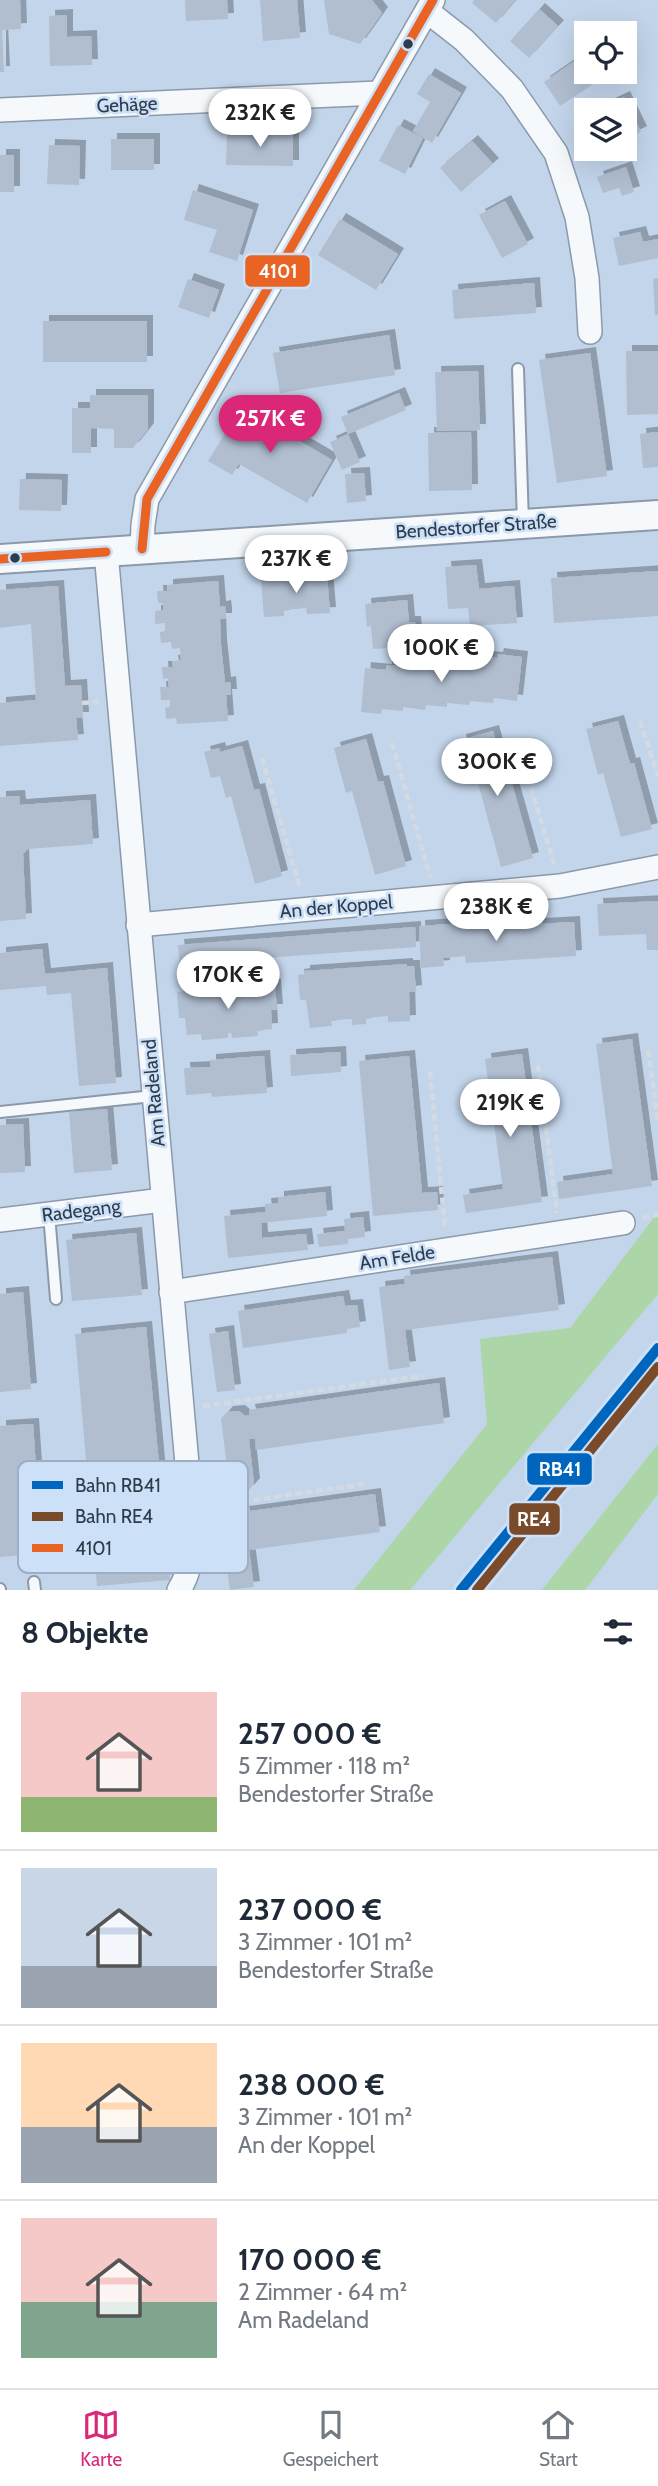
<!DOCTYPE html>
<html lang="de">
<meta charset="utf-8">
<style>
:root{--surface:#fff;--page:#f6f6f7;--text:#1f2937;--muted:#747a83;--line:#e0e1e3;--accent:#db2777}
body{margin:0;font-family:Cabin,sans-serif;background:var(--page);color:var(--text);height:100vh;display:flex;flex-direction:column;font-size:26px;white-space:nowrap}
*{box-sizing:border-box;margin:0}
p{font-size:23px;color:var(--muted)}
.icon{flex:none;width:38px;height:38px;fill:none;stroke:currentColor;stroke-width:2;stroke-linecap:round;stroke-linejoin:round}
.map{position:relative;height:1590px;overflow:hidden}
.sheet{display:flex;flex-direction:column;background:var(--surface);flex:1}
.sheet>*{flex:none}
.tools{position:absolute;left:574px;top:21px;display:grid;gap:14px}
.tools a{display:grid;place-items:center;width:63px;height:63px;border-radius:0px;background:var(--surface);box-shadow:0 7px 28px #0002;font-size:35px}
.price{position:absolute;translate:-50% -60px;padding:0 16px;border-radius:24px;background:#fff;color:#222;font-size:23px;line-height:46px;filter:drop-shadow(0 2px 4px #0008)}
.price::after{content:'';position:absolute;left:50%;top:42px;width:21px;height:16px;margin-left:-10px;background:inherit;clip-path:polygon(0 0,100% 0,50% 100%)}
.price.current{background:var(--accent);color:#fff}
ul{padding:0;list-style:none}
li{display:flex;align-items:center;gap:21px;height:175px;padding:0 21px}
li+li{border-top:2px solid var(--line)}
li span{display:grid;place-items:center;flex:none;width:196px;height:140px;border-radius:0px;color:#555}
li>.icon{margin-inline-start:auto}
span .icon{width:84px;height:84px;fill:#fffc;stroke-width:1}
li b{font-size:30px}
h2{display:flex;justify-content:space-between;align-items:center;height:84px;padding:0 21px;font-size:30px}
.tabs{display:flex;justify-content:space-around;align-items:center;height:98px;border-top:2px solid var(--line);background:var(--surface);font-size:19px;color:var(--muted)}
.tabs a{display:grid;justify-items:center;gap:4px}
.tabs .current{color:var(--accent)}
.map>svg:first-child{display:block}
.green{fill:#acd6a7}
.building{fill:#b0bed0;filter:url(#shadow)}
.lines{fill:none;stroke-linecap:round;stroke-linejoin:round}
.service-casing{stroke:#8b99aa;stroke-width:14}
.minor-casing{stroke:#8b99aa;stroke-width:26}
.tertiary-casing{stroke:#8b99aa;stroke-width:32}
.path{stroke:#d4dae2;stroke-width:4.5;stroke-dasharray:7 3.5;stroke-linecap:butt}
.service{stroke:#f6f9fc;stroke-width:10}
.minor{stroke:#f6f9fc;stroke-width:23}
.tertiary{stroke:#f6f9fc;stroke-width:28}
.bus-1-casing{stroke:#cce0f8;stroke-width:14}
.bus-1{stroke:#e86324;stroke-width:9}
.rail-1-casing{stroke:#cce0f8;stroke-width:16}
.rail-2-casing{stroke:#cce0f8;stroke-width:16}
.rail-1{stroke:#0065bd;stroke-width:10}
.rail-2{stroke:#7a4b2a;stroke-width:10}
.bus-dot{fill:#2e3b4b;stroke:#cce0f8;stroke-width:2.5}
.labels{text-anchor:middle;stroke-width:5;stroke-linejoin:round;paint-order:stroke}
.street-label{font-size:19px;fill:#2e3b4b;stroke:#cce0f8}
.key{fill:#cce0f8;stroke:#9daec4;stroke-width:2}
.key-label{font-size:19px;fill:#2e3b4b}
.line-badge{stroke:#cce0f8;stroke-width:2.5}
.badge-label{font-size:19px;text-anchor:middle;font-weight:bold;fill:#fff}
</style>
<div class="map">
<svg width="658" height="1590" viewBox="0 0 658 1590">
<defs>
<filter id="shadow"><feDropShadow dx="6" dy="-6" stdDeviation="0" flood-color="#0004"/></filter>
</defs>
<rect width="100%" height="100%" fill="#c3d5eb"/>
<g class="green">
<polygon points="658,1212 658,1294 410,1590 354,1590 487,1424 480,1339 570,1328"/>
<polygon points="658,1444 658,1494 585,1590 542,1590"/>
</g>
<g class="building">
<polygon points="0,0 20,0 21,29 2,30 4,72 0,72"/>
<polygon points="185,0 227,0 228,19 186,21"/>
<polygon points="260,0 297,0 300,38 263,41"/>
<polygon points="324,0 372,0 382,13 360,44 329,34"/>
<polygon points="474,0 515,0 496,23 472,3"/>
<polygon points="539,9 558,26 529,58 510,41"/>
<polygon points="67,15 67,37 91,36 92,65 50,66 49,16"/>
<polygon points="576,60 592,85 560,106 544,82"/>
<polygon points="429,74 461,93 432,143 413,131 430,102 417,94"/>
<polygon points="624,97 641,132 625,140 625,110 596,110"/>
<polygon points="398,125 423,138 405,174 379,161"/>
<polygon points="227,131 293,132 293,166 226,165"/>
<rect x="111" y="139" width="43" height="31"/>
<polygon points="472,141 493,164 461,192 440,168"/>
<polygon points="49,145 80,146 79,185 47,184"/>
<rect x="0" y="155" width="14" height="37"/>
<polygon points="626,167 634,192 622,196 619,188 603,193 597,177"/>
<polygon points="193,190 253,210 237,261 209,252 217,230 184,220"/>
<polygon points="505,201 528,244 502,258 479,215"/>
<polygon points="340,219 398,254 376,290 318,255"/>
<polygon points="640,232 643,242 658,239 658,258 619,266 613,238"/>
<polygon points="658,278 658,315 655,315 653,279"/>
<polygon points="188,279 219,290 209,318 178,307"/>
<polygon points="534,283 536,313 454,319 452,290"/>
<rect x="43" y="321" width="104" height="41"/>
<polygon points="389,335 395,375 280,393 273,353"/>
<polygon points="626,351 658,351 658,414 627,415"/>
<polygon points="590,353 607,476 557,483 539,360"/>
<polygon points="478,371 480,430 437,431 435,372"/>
<polygon points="399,393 406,410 348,434 341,417"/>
<polygon points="90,395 148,395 148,429 133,448 114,448 114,429 91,428 91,453 72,453 72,408 90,408"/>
<polygon points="241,407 332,460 307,503 239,464 232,475 208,461"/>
<polygon points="471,432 472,490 429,491 428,433"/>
<polygon points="658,432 658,467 643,468 640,434"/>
<polygon points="348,434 360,462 342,470 330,442"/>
<polygon points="364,473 366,501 347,503 345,474"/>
<polygon points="20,479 62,480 61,511 19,510"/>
<polygon points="476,565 479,589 514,586 517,623 470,626 468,608 448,609 445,567"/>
<polygon points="658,571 658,616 554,623 551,578"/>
<polygon points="327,575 330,613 307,614 306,608 284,610 284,616 264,617 261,580"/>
<polygon points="218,581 220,607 225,606 226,613 226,619 220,619 221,645 225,683 230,682 231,695 226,695 228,721 177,724 176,718 166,719 165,708 170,707 170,700 161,700 160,687 169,687 168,678 163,679 162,667 173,667 172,661 181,660 180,648 172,649 171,642 161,643 160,632 165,631 165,623 155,624 155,611 163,610 163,603 158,603 157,591 167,591 167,585"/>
<polygon points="58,586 65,686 81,685 83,718 76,718 78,740 0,746 0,703 36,700 31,624 0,628 0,590"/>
<polygon points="407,600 409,622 415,622 417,646 373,649 371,626 367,627 365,604"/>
<polygon points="498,654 522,657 517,701 494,698 493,703 470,701 469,705 447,703 447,707 426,705 425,710 403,707 403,711 382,709 381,714 361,712 365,668 386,670 386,665 407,667 407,663 430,665 430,660 451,663 451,658 473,661 474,656 497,658"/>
<polygon points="618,721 630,764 634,763 652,829 621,837 603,773 598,775 586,729"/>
<polygon points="493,731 505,775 509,773 533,858 501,867 478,783 472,785 460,740"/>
<polygon points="366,739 378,782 383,781 406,866 375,875 352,791 346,793 334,748"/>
<polygon points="242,746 254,790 259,789 282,876 255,884 231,796 226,798 220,776 211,778 204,752 219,748 220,752"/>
<polygon points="19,796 20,805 90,800 93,844 28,849 23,854 26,919 0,921 0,797"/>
<polygon points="658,901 658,950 647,950 646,934 599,936 597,904"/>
<polygon points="574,922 576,956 466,963 465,956 443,958 444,966 421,968 419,926 465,923 465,928"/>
<polygon points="415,927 416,947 180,964 178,945"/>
<polygon points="42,949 45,974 107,968 116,1083 79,1086 71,993 47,995 46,986 0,990 0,953"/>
<polygon points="407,964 407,966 414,966 416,991 409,992 410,1021 388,1022 388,1016 366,1018 366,1024 352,1025 352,1019 331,1020 332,1026 310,1028 306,1000 300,1000 298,975 304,974 304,971"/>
<polygon points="268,984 275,985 277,1010 271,1010 272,1029 257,1030 258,1036 232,1038 231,1032 228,1032 228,1038 202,1040 201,1034 187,1035 185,1018 179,1018 177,992"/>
<polygon points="632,1039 652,1186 559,1199 557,1182 613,1174 596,1044"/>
<polygon points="340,1052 341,1072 291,1076 290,1055"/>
<polygon points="522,1054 542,1202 466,1213 463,1195 503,1189 485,1059"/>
<polygon points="264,1056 267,1093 212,1097 211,1093 186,1095 184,1068 210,1067 210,1060"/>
<polygon points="409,1056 422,1193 437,1192 438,1210 373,1216 359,1061"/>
<polygon points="107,1109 112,1170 74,1173 69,1112"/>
<polygon points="23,1124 25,1172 0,1173 0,1125"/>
<polygon points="325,1192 327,1216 261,1223 262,1238 306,1234 308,1250 228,1258 224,1216 266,1212 265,1204 278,1203 278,1197"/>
<polygon points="363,1217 365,1237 348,1239 348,1244 319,1247 317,1234 345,1231 344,1219"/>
<polygon points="136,1233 142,1295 72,1301 66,1240"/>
<polygon points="552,1257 559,1310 405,1330 410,1367 389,1370 379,1287 405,1284 404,1276"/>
<polygon points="23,1292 31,1389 0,1392 0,1294"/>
<polygon points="343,1296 345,1306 357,1305 360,1327 347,1329 347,1333 243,1348 238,1311"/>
<polygon points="146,1327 170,1580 97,1586 75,1334"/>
<polygon points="228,1331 235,1390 217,1392 209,1334"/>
<polygon points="439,1383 444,1423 256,1450 255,1439 249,1439 254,1484 248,1491 237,1493 230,1489 221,1419 227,1412 239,1411 245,1416 250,1415 249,1410"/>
<polygon points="33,1424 42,1554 0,1557 0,1426"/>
<polygon points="375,1494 380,1532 249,1550 254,1587 230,1590 221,1525 245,1522 243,1512"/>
</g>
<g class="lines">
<g class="service-casing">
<g id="service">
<polyline points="518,369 523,523"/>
<polyline points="0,1112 153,1096"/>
<polyline points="49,1214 56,1299"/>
<polyline points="34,1582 35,1590"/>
<polyline points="0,1589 0,1590"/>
</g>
</g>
<g class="minor-casing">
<g id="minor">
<polyline points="427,11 464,40 512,89 556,153 577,217 587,278 590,332"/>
<polyline points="0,110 379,93"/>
<polyline points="142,549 143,525 147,499 433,0"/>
<path d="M106,552L191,1509C192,1537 195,1565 179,1590"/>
<polyline points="138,925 560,886 658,867"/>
<polyline points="0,1220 163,1200"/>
<polyline points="171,1292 623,1223"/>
</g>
</g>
<g class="tertiary-casing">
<polyline id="tertiary" points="0,559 658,515"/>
</g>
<g class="path">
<polyline points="82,703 99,702"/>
<polyline points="640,721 658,776"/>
<polyline points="516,737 555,867"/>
<polyline points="392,743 430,877"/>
<polyline points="262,758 300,888"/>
<polyline points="648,1050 658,1121"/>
<polyline points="538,1065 557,1213"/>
<polyline points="430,1072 445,1228"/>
<polyline points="643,1218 656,1215 658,1212"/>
<polyline points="203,1406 423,1376"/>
<polyline points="212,1506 365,1484"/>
</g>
<use href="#service" class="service"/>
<use href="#minor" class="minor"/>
<use href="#tertiary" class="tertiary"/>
<g class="bus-1-casing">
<g id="bus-1">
<polyline points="142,549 147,499 433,0"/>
<polyline points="0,559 106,552"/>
</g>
</g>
<use href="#bus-1" class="bus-1"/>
<g class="rail-1-casing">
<polyline id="rail-1" points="461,1590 658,1348"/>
</g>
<g class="rail-2-casing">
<polyline id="rail-2" points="477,1590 658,1367"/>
</g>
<use href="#rail-1" class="rail-1"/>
<use href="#rail-2" class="rail-2"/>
</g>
<g class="bus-dot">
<circle cx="408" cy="44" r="6"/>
<circle cx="15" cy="558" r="6"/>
</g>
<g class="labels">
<g class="street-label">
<text transform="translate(127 104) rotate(-3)" y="7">Gehäge</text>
<text transform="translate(476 526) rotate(-4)" y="7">Bendestorfer Straße</text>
<text transform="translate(336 906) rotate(-5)" y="7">An der Koppel</text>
<text transform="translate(153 1093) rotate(-95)" y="7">Am Radeland</text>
<text transform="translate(81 1210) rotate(-7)" y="7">Radegang</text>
<text transform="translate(397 1257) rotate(-9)" y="7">Am Felde</text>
</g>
</g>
<rect x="18" y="1461" width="230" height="112" rx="10" class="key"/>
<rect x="32" y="1481" width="31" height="8" fill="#0065bd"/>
<rect x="32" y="1512" width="31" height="9" fill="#7a4b2a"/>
<rect x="32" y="1544" width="31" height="8" fill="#e86324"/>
<g class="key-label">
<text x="75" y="1492">Bahn RB41</text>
<text x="75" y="1523">Bahn RE4</text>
<text x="75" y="1555">4101</text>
</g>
<g class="line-badge">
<rect x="244" y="254" width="67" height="34" rx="7" fill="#e86324"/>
<rect x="526" y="1452" width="67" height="34" rx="7" fill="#0065bd"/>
<rect x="508" y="1502" width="53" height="34" rx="7" fill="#7a4b2a"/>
</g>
<g class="badge-label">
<text x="278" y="278">4101</text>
<text x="560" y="1476">RB41</text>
<text x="534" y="1526">RE4</text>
</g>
</svg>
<div class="tools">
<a><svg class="icon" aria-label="locate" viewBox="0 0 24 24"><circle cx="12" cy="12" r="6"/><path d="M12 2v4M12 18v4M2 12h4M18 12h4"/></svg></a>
<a><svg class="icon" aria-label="layers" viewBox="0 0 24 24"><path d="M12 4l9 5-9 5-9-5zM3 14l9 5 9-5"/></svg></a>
</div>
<b class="price" style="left:260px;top:149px">232K €</b>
<b class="price current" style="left:270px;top:455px">257K €</b>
<b class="price" style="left:296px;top:595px">237K €</b>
<b class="price" style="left:441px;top:684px">100K €</b>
<b class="price" style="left:497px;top:798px">300K €</b>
<b class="price" style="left:496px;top:943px">238K €</b>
<b class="price" style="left:228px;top:1011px">170K €</b>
<b class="price" style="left:510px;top:1139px">219K €</b>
</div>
<section class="sheet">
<h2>8 Objekte<svg class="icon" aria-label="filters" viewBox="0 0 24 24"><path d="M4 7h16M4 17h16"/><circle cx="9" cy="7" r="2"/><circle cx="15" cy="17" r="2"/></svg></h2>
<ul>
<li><span style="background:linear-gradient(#f6c9c9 75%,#8fb573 0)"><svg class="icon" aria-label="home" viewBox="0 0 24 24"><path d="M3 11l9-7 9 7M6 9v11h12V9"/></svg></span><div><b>257 000 €</b><p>5 Zimmer · 118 m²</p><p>Bendestorfer Straße</p></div></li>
<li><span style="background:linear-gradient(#c9d6e8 70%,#9aa5b1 0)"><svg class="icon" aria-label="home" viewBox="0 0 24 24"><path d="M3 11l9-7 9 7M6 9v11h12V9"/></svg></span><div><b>237 000 €</b><p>3 Zimmer · 101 m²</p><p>Bendestorfer Straße</p></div></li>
<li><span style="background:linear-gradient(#ffd9b3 60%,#9aa5b1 0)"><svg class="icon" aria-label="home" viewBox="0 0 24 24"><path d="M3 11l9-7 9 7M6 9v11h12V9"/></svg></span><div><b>238 000 €</b><p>3 Zimmer · 101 m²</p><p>An der Koppel</p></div></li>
<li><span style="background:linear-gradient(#f6c9c9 60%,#7fa58c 0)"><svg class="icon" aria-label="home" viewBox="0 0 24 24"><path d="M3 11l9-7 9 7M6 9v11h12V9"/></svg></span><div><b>170 000 €</b><p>2 Zimmer · 64 m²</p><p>Am Radeland</p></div></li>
</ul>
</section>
<nav class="tabs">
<a class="current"><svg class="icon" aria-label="map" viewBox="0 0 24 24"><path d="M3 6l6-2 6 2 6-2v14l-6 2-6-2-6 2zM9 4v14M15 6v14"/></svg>Karte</a>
<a><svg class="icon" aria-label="saved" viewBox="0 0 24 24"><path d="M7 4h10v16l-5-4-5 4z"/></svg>Gespeichert</a>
<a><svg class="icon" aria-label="home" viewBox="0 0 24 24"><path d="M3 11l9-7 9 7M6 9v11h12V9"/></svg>Start</a>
</nav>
